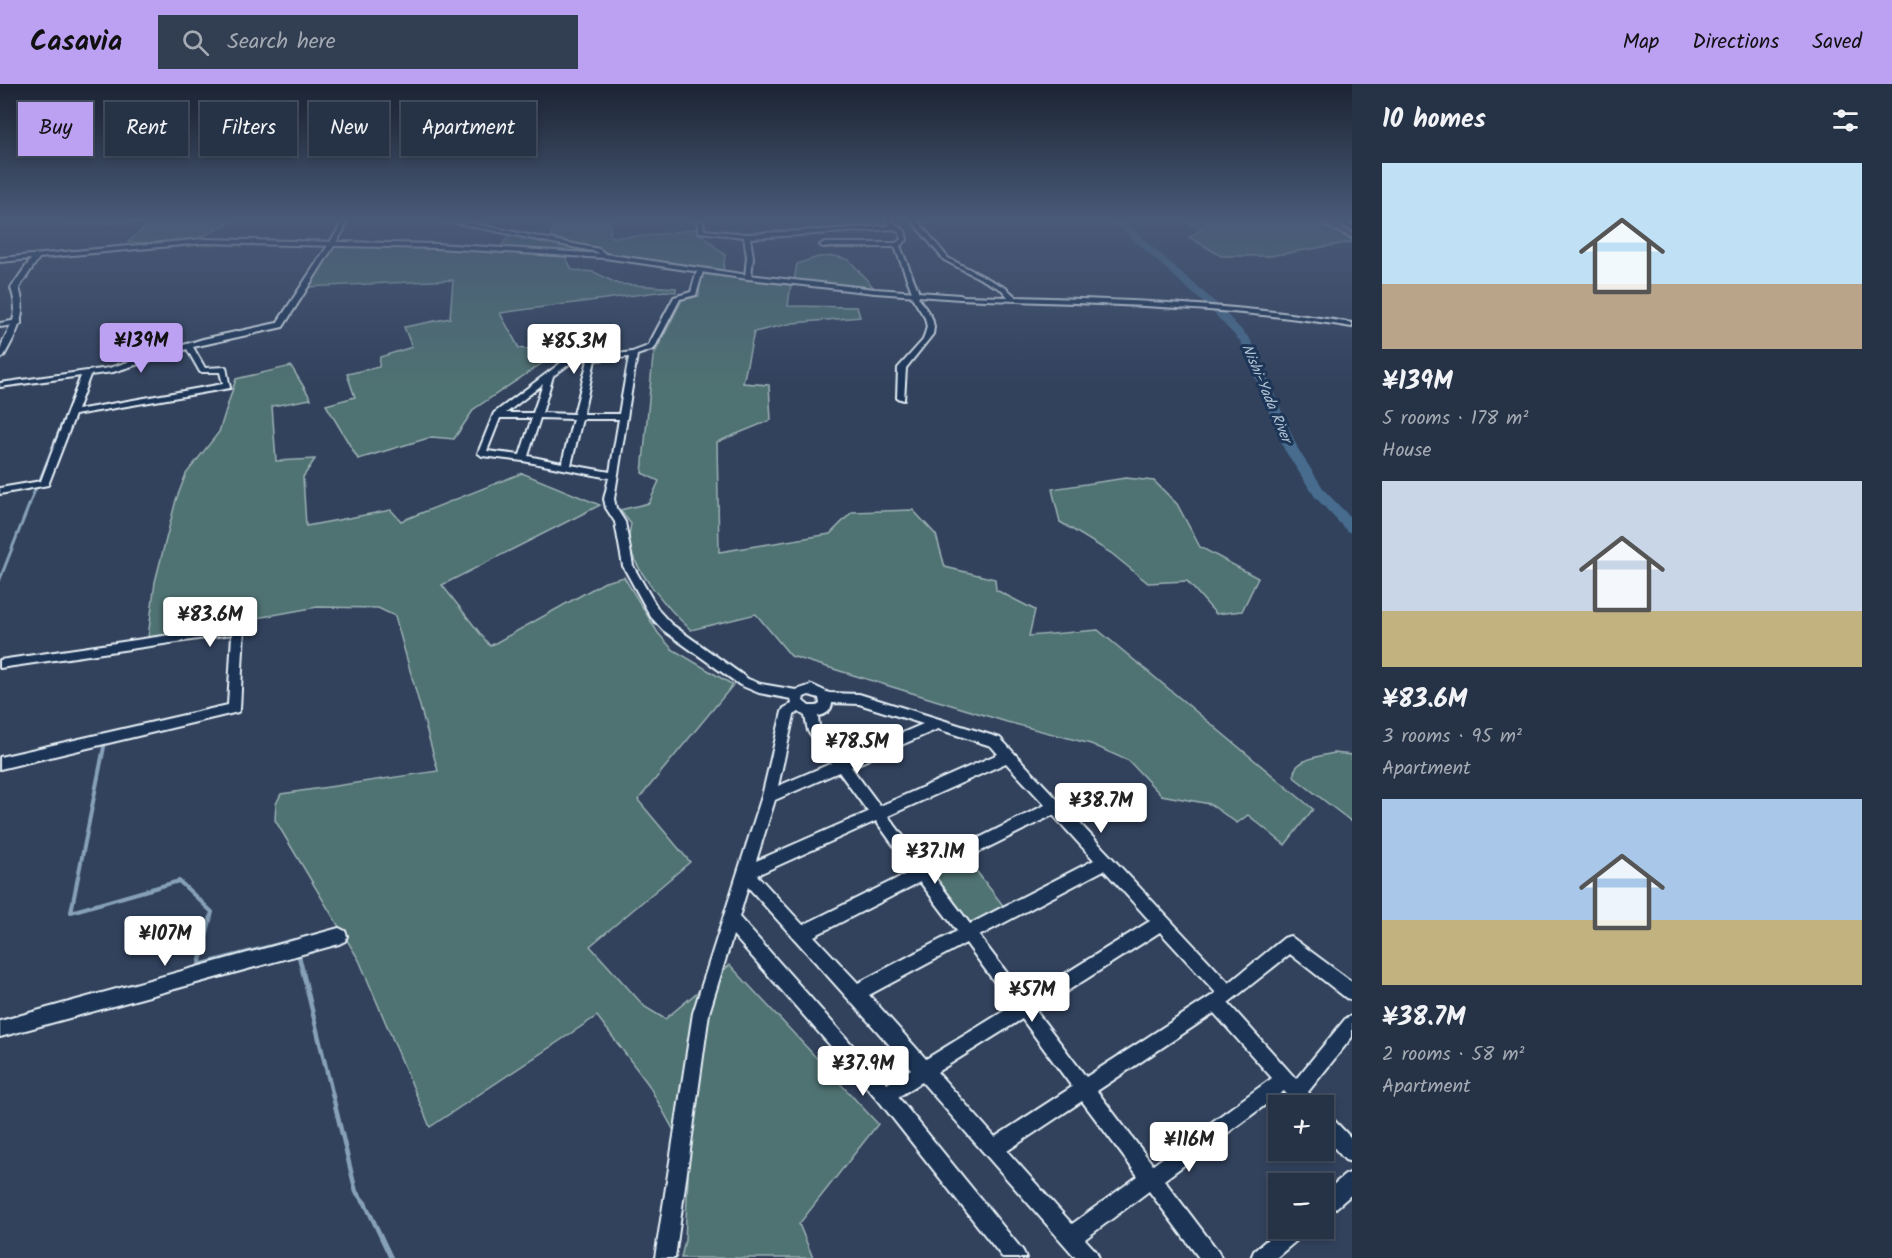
<!DOCTYPE html>
<meta charset="utf-8">
<style>
:root{--surface:#263246;--page:#323e51;--text:#f1f3f6;--muted:#a4aab3;--line:#424d5f;--accent:#bca0f2}
body{margin:0;font-family:Kalam,sans-serif;background:var(--page);color:var(--text);height:100vh;display:flex;flex-direction:column;font-size:22px;white-space:nowrap}
*{box-sizing:border-box;margin:0}
p{font-size:20px;color:var(--muted)}
.icon{flex:none;width:33px;height:33px;fill:none;stroke:currentColor;stroke-width:2;stroke-linecap:round;stroke-linejoin:round}
.map{position:relative;flex:1;overflow:hidden}
.drawer{display:flex;flex-direction:column;background:var(--surface);width:540px}
.drawer>*{flex:none}
.guide{position:absolute;left:18px;top:18px;width:570px;height:54px;display:flex;gap:12px}
.controls{position:absolute;left:1268px;top:1011px;display:grid;gap:12px}
.controls a{display:grid;place-items:center;width:66px;height:66px;border-radius:0px;background:var(--surface);box-shadow:0 3px 9px #0003,0 0 0 2px var(--line);font-size:30px}
.price{position:absolute;translate:-50% -51px;padding:0 14px;border-radius:6px;background:#fff;color:#222;font-size:20px;line-height:39px;filter:drop-shadow(0 2px 3px #0008)}
.price::after{content:'';position:absolute;left:50%;top:36px;width:18px;height:14px;margin-left:-9px;background:inherit;clip-path:polygon(0 0,100% 0,50% 100%)}
.price.selected{background:var(--accent);color:#111}
ul{padding:0;list-style:none}
li{display:grid;align-content:center;gap:12px;height:318px;padding:0 30px}
li span{display:grid;place-items:center;height:186px;border-radius:0px;color:#555}
li>.icon{margin-inline-start:auto}
span .icon{width:108px;height:108px;fill:#fffc;stroke-width:1}
li b{font-size:26px}
h2{display:flex;justify-content:space-between;align-items:center;height:72px;padding:0 30px;font-size:26px}
.tag{padding:0 21px;border-radius:0px;background:var(--surface);box-shadow:0 3px 9px #0003,0 0 0 2px var(--line);font-size:21px;line-height:54px}
.tag.selected{background:var(--accent);color:#111}
header{display:flex;align-items:center;gap:36px;box-sizing:border-box;height:84px;padding:0 30px;background:var(--accent);color:#111}
header strong{font-size:28px}
nav{display:flex;gap:33px;margin-inline-start:auto;font-size:21px}
.search{width:420px;height:54px;background:var(--page);display:flex;align-items:center;gap:15px;box-sizing:border-box;padding:0 21px;border-radius:0px;color:var(--muted);font-size:22px}
main{display:flex;flex:1;min-height:0}
.map>svg:first-child{display:block}
.green{fill:#507272;stroke:#9cb2b5;stroke-width:1.5}
.lines{fill:none;stroke-linecap:round;stroke-linejoin:round}
.stream-far3{stroke:#87a1b8;stroke-width:2}
.stream-far2{stroke:#87a1b8;stroke-width:3}
.stream-far1{stroke:#87a1b8;stroke-width:4}
.stream{stroke:#87a1b8;stroke-width:4.5}
.river{fill:#466c8e;fill-rule:evenodd}
.minor-casing{stroke:#e8f1f8;stroke-width:4}
.tertiary-casing{stroke:#e8f1f8;stroke-width:4}
.primary-casing{stroke:#e8f1f8;stroke-width:4}
.minor{fill:#1d3557;fill-rule:evenodd}
.tertiary{fill:#1d3557;fill-rule:evenodd}
.primary{fill:#6a7074;fill-rule:evenodd}
.labels{text-anchor:middle;stroke-width:6;stroke-linejoin:round;paint-order:stroke}
.far-water-label{font-size:15px;font-style:italic;fill:#afc2d3;stroke:#1d3557}
</style>
<header>
<strong>Casavia</strong>
<div class="search"><svg class="icon" aria-label="search" viewBox="0 0 24 24"><circle cx="10" cy="10" r="6"/><path d="M15 15l6 6"/></svg>Search here</div>
<nav><a>Map</a><a>Directions</a><a>Saved</a></nav>
</header>
<main>
<div class="map">
<svg width="1352" height="1174" viewBox="0 0 1352 1174">
<rect width="100%" height="100%" fill="#32425d"/>
<filter id="ink" filterUnits="userSpaceOnUse"><feTurbulence type="fractalNoise" baseFrequency=".0167" numOctaves="2"/><feDisplacementMap in="SourceGraphic" scale="12" xChannelSelector="R" yChannelSelector="G"/><feConvolveMatrix kernelMatrix="1 2 1 2 8 2 1 2 1" color-interpolation-filters="sRGB"/></filter>
<g filter="url(#ink)">
<g class="green">
<polygon points="69,137 235,137 195,156 145,159 128,158 148,141 135,138 66,141"/>
<polygon points="557,137 609,137 611,153 646,152 695,145 725,171 723,188 614,170 569,167 565,171 572,186 594,188 618,200 676,204 676,208 665,207 500,229 519,264 556,270 474,325 454,355 432,353 358,375 326,321 355,313 347,290 379,283 380,273 412,263 404,243 450,234 453,196 307,203 334,162 499,166 509,151 547,160"/>
<polygon points="1186,137 1314,137 1352,154 1352,158 1270,172 1221,172 1189,153 1202,146"/>
<polygon points="835,172 849,176 874,204 794,196 797,180 818,173"/>
<path d="M701,190L791,200L788,222L857,223L860,233L793,239L754,248L743,299L769,301L771,336L717,358L719,468L830,450L852,428L913,426L936,451L945,483L995,495L996,506L1035,526L1029,552L1098,546L1313,725L1285,761L1248,731L1237,739L1210,720L1161,711L1129,677L1091,660L1007,638L791,572L756,530L691,546C670,527 634,487 629,459C628,453 630,446 631,440L620,426L649,419L659,397L642,389L653,273L682,216L699,212Z"/>
<polygon points="291,282 311,315 272,322 276,377 315,375 303,393 306,442 391,426 401,437 522,389 600,421 442,501 490,562 605,498 624,493 658,549 672,565 733,601 638,716 690,778 590,862 645,923 665,935 730,881 878,1040 799,1140 813,1174 681,1174 685,1156 689,1074 648,1000 597,932 430,1043 359,876 275,736 276,720 281,710 438,687 395,532 378,524 317,523 148,554 155,498 176,416 186,390 219,348 236,295"/>
<polygon points="1126,394 1154,397 1177,420 1200,463 1258,494 1242,527 1216,530 1187,497 1148,499 1111,469 1060,438 1052,405"/>
<path d="M1334,669L1352,671V738L1295,694C1288,676 1322,672 1334,669Z"/>
<polygon points="967,775 1005,824 971,841 934,791"/>
</g>
<g class="lines">
<polyline class="stream-far3" points="35,407 80,292"/>
<polyline class="stream-far2" points="0,495 35,406"/>
<polyline class="stream-far1" points="105,658 71,828 179,797 212,828 206,853"/>
<g class="stream">
<polyline points="206,851 199,881 295,856 296,859"/>
<polyline points="298,868 356,1108 365,1119 391,1174"/>
</g>
<polygon class="river" points="1113,137 1123,137 1216,219 1250,255 1298,365 1325,407 1352,435 1352,449 1347,447 1315,413 1284,365 1241,258 1208,223"/>
<g class="minor-casing">
<g id="minor">
<path d="M341,137H347L344,146L283,243L193,263L205,284L226,283L230,304L75,331L48,401L0,410V404L41,397L81,292L0,303V299L109,284L203,255L277,239L338,146ZM187,265L200,288H220L223,300L77,326L90,291L113,288Z"/>
<polygon points="446,137 459,137 599,165 608,172 605,174 597,168"/>
<polygon points="697,137 703,137 704,146 747,150 889,142 886,137 891,137 905,147 907,156 900,162 920,211 918,213 932,234 934,243 933,250 906,284 904,316 897,314 898,284 923,256 927,243 925,234 910,210 912,208 895,163 823,163 820,161 823,159 896,159 901,155 900,149 894,145 750,154 753,173 751,193 748,195 745,193 747,173 744,153 699,148"/>
<path d="M912,137H918L948,174L1006,204L1016,213C1129,216 1240,220 1352,239V243C1222,221 1091,220 960,215L957,213L958,212L1008,213L1002,206L944,176Z"/>
<polygon points="1347,137 1352,137 1352,140"/>
<path d="M700,185L703,187L696,211L680,215L654,265L637,271L614,415L616,424L625,438L633,482L659,527L671,540L748,595L761,600L796,606L812,601L829,609L859,610L1000,654L1229,899L1284,854L1290,852L1352,898V916L1346,914L1290,870L1228,919L1296,995L1346,934L1352,932V953L1308,1008L1318,1022H1297L1284,1007L1164,1096L1218,1167L1221,1174H1199L1149,1107L1085,1155L1096,1167L1099,1174H1076L922,998L898,1013L1023,1167L1026,1174H1003L879,1017L733,851L709,929L675,1174H655L693,929L762,712L782,628L784,624L792,620L791,615L759,609L740,601L663,546L651,533L623,482L615,438L606,424L604,415L609,394L523,377L482,372L478,369L494,329L570,272H603L632,268L648,262L674,213L691,208L697,187ZM629,273L619,330H583L595,276ZM575,276H588L574,330L542,329L553,292ZM543,300L533,329H506ZM500,334H532L520,371L487,367ZM540,334L573,335L562,379L528,372ZM582,335H619L610,388L571,381ZM809,611L819,614L820,620L817,622H809L803,617L804,613ZM832,619L859,620L923,640L844,674L819,642L818,632C825,631 832,627 832,619ZM799,628L805,632L808,647L832,679L778,702L794,631ZM938,645L991,662L998,670L880,722L851,683ZM1006,679L1045,721L925,781L888,732ZM839,688L868,728L756,777L775,716ZM1053,731L1094,776L970,840L933,791ZM876,737L912,787L803,841L757,791ZM1104,786L1150,837L1026,914L979,852ZM920,798L957,847L858,899L814,852ZM748,803L911,985L887,1000L739,833ZM1160,848L1216,909L1086,993L1036,927ZM966,859L1012,922L926,975L869,911ZM1214,929L1272,994L1153,1081L1097,1007ZM1022,935L1072,1003L995,1053L937,988ZM1082,1017L1138,1092L1072,1140L1007,1067Z"/>
<polygon points="18,236 21,236 21,240 0,243 0,239"/>
<polygon points="238,541 244,545 240,625 238,628 0,685 0,673 228,621 232,550 0,584 0,576"/>
<polygon points="339,844 345,847 347,852 345,857 339,860 0,953 0,937"/>
<polygon points="1323,1028 1329,1031 1352,1055 1352,1078 1345,1076 1323,1051"/>
<polygon points="1352,1088 1352,1110 1330,1129 1323,1132 1323,1109 1345,1091"/>
<polygon points="1280,1144 1306,1144 1303,1151 1276,1174 1251,1174 1254,1167"/>
</g>
</g>
<g class="tertiary-casing">
<path id="tertiary" d="M204,155L436,160L605,170L748,191L875,205L960,211L964,213L960,215L875,209L748,195L605,174L436,164L204,159L39,174L19,204C28,231 17,248 4,272L0,275C0,245 24,243 11,204L31,175L0,178V174Z"/>
</g>
<g class="primary-casing">
<polygon id="primary" points="1316,137 1328,137 1352,148 1352,154"/>
</g>
<use href="#minor" class="minor"/>
<use href="#tertiary" class="tertiary"/>
<use href="#primary" class="primary"/>
</g>
</g>
<linearGradient id="sky" x2="0" y2="1"><stop stop-color="#1c2433"/><stop offset="0.45" stop-color="#495a78"/><stop offset="1" stop-color="#495a78" stop-opacity="0"/></linearGradient>
<rect width="1352" height="302" fill="url(#sky)"/>
<g class="labels">
<g class="far-water-label">
<text transform="translate(1267 309) rotate(67)" y="5">Nishi-Yada River</text>
</g>
</g>
</svg>
<div class="controls">
<a>+</a>
<a>−</a>
</div>
<b class="price selected" style="left:141px;top:290px">¥139M</b>
<b class="price" style="left:574px;top:291px">¥85.3M</b>
<b class="price" style="left:210px;top:564px">¥83.6M</b>
<b class="price" style="left:857px;top:691px">¥78.5M</b>
<b class="price" style="left:1101px;top:750px">¥38.7M</b>
<b class="price" style="left:935px;top:801px">¥37.1M</b>
<b class="price" style="left:165px;top:883px">¥107M</b>
<b class="price" style="left:1032px;top:939px">¥57M</b>
<b class="price" style="left:863px;top:1013px">¥37.9M</b>
<b class="price" style="left:1189px;top:1089px">¥116M</b>
<div class="guide">
<a class="tag selected">Buy</a>
<a class="tag">Rent</a>
<a class="tag">Filters</a>
<a class="tag">New</a>
<a class="tag">Apartment</a>
</div>
</div>
<section class="drawer">
<h2>10 homes<svg class="icon" aria-label="filters" viewBox="0 0 24 24"><path d="M4 7h16M4 17h16"/><circle cx="9" cy="7" r="2"/><circle cx="15" cy="17" r="2"/></svg></h2>
<ul>
<li><span style="background:linear-gradient(#bfe0f5 65%,#b9a48a 0)"><svg class="icon" aria-label="home" viewBox="0 0 24 24"><path d="M3 11l9-7 9 7M6 9v11h12V9"/></svg></span><div><b>¥139M</b><p>5 rooms · 178 m²</p><p>House</p></div></li>
<li><span style="background:linear-gradient(#c9d6e8 70%,#c2b280 0)"><svg class="icon" aria-label="home" viewBox="0 0 24 24"><path d="M3 11l9-7 9 7M6 9v11h12V9"/></svg></span><div><b>¥83.6M</b><p>3 rooms · 95 m²</p><p>Apartment</p></div></li>
<li><span style="background:linear-gradient(#a9c7e8 65%,#c2b280 0)"><svg class="icon" aria-label="home" viewBox="0 0 24 24"><path d="M3 11l9-7 9 7M6 9v11h12V9"/></svg></span><div><b>¥38.7M</b><p>2 rooms · 58 m²</p><p>Apartment</p></div></li>
</ul>
</section>
</main>
